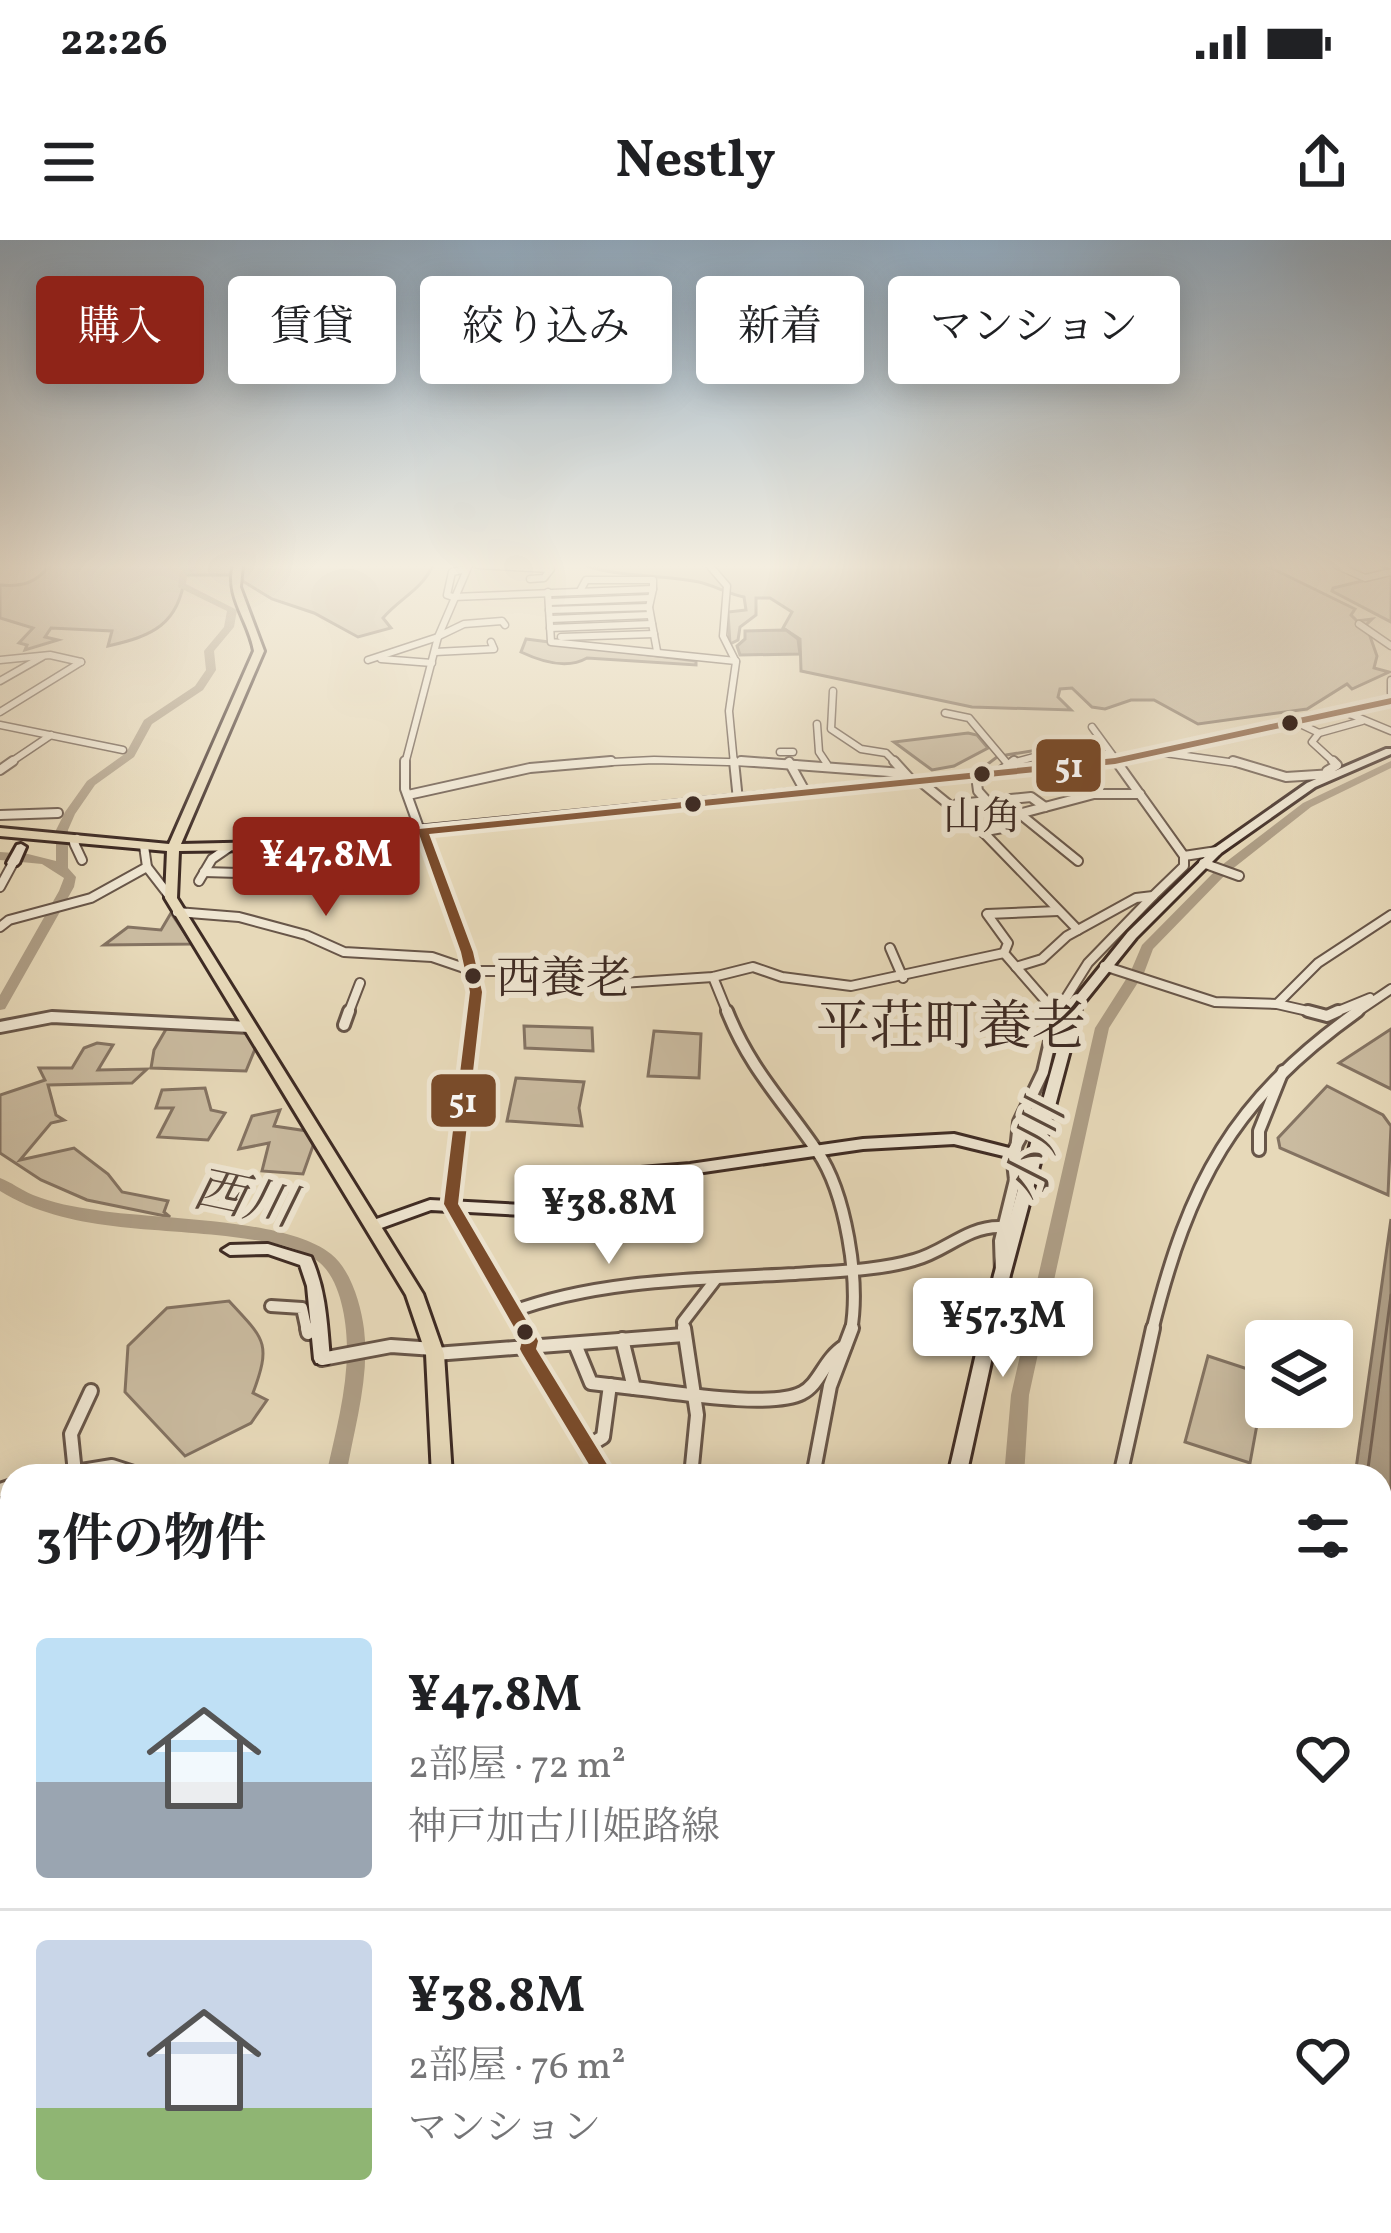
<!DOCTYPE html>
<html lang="ja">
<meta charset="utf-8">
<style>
:root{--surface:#fff;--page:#f2f2f2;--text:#202124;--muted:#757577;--line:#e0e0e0;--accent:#8f2418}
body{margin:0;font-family:Vollkorn,"Noto Serif JP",serif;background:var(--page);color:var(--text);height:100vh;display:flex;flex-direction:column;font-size:45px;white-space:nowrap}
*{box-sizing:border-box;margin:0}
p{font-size:39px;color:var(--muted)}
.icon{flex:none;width:66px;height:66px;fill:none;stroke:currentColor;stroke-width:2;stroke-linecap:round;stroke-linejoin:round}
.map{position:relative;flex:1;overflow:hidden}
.side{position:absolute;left:0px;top:1224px;width:1392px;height:771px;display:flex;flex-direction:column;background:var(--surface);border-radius:36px 36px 0 0;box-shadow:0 6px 30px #0003}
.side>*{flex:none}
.hud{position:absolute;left:36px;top:36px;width:1320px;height:108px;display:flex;gap:24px}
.buttons{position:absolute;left:1245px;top:1080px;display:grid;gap:24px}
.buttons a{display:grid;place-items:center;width:108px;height:108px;border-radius:12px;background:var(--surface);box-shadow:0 6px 30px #0003;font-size:60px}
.price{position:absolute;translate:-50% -102px;padding:0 27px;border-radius:12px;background:#fff;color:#222;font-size:39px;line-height:78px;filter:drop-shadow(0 3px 6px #0008)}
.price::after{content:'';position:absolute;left:50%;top:72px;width:36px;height:27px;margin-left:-18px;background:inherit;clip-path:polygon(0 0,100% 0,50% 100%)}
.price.active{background:var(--accent);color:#fff}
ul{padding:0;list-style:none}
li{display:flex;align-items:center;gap:36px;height:300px;padding:0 36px}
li+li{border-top:3px solid var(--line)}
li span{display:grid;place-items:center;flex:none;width:336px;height:240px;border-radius:12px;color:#555}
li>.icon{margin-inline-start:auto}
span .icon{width:144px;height:144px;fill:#fffc;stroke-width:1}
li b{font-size:51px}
h2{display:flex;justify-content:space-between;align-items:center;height:144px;padding:0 36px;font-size:51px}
.tag{padding:0 42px;border-radius:12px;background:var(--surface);box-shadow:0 6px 30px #0003;font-size:42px;line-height:108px}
.tag.active{background:var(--accent);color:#fff}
.status{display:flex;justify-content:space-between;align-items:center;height:84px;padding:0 60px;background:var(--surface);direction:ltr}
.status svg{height:33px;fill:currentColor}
header{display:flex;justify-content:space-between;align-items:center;height:156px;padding:0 36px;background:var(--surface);font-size:54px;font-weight:700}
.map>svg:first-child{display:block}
.green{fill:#cabba0;stroke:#847362;stroke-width:3}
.water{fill:#ae9e86;stroke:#81705f;stroke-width:3}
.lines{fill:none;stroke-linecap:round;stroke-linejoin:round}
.shore{stroke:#766455;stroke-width:3}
.stream-far1{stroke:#81705f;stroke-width:3}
.stream{stroke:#81705f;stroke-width:4.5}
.river{fill:#ae9e86;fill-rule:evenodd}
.street-far4-casing{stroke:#685649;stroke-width:9}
.street-far3-casing{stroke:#685649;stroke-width:12}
.street-far2-casing{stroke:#685649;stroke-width:16}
.street-far1-casing{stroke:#685649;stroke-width:18}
.street-casing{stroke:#685649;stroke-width:22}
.secondary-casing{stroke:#3e2b24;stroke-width:6}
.primary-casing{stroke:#3e2b24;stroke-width:6}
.street-far4{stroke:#efe6d2;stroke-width:6}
.street-far3{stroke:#efe6d2;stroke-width:8}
.street-far2{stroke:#efe6d2;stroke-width:10}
.street-far1{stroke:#efe6d2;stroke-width:12}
.street{stroke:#efe6d2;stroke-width:16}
.secondary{fill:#efe6d2;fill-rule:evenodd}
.primary{fill:#e7d9b9;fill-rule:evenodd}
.bus-1-casing{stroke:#efe6d2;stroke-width:9}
.bus-1{fill:#7a4b2a;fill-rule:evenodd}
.bus-dot{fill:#3e2b24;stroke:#efe6d2;stroke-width:4.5}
.labels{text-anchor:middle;stroke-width:12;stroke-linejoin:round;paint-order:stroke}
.far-bus-label{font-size:39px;fill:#3e2b24;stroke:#efe6d2}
.bus-label{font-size:45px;fill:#3e2b24;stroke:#efe6d2;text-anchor:start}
.water-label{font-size:51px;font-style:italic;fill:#5a483c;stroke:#efe6d2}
.quarter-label{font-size:54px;fill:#3e2b24;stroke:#efe6d2}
.line-badge{stroke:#efe6d2;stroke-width:4.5}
.badge-label{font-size:33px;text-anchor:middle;font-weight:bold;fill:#fff}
</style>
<div class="status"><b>22:26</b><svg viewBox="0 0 49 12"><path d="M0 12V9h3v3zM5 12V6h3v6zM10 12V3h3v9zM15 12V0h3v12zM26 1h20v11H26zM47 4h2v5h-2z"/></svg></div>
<header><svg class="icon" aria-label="menu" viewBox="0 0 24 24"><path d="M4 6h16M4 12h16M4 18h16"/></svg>Nestly<svg class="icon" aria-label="share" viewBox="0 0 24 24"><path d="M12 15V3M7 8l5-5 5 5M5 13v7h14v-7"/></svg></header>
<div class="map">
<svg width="1391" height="1993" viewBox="0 0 1391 1993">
<rect width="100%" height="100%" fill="#e7d9b9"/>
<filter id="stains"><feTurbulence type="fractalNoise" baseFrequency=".00167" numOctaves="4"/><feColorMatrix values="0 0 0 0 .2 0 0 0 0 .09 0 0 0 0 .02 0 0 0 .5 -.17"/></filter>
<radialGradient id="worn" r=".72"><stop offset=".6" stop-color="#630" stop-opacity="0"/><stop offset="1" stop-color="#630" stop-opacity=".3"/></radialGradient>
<g class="green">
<path d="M50,325H433C421,351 401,357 383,378L391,388L358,397L314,373L272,359L233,335H185C179,385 152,396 108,406L112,391L51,388L45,397L58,400L25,410L27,405L19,403L33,388L0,378V345C23,347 36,343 50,325Z"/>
<path d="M584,325H1265L1355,369L1351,375L1357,381L1372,379L1366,385L1377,416L1374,428L1389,432L1352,449L1347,444L1307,469L1198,484L1154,460H1131L1105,469L1092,467L1072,448L1060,449L1058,457L1071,470L972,467L801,431L800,399L783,388L792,372L770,358H756V375L740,387L738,400L730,404L728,372L746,370L744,357C728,354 713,345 699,342C661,334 620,338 584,325Z"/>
<polygon points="1391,334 1391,382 1332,351 1333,348"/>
<path d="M526,399L696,421V425L587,418C568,429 542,422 521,412Z"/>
<polygon points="968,493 977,495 988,508 954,526 932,530 894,502"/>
<polygon points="171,673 192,704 104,705 128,687 161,690"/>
<polygon points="169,784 248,791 255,809 246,831 151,828 154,810"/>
<polygon points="524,786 592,788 593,811 525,808"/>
<polygon points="1391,789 1391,849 1339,823"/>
<polygon points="654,791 701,794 699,838 648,836"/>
<polygon points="97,803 113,805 98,830 147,829 132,843 48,845 56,875 64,880 51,883 20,920 74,908 108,934 122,952 168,961 164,972 170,977 87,960 41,940 0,913 0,855 45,840 39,828 72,828 84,808"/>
<polygon points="516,838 584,842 579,868 582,886 507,881"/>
<polygon points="1327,846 1383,875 1391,886 1388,955 1280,908 1278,898"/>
<polygon points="205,848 211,870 225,873 208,900 158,897 173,868 156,868 162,850"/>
<polygon points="280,870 274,886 307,891 314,903 303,934 262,931 269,903 239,909 252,876"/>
<path d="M229,1061C264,1099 272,1102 253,1153L267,1160L251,1183L185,1216L125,1152L128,1106L167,1068Z"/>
<polygon points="1208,1116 1266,1135 1250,1223 1185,1202"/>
<polygon points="0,1547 12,1547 12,1781 0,1783"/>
<polygon points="12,1938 12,1983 150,1983 150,1993 0,1993 0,1943"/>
<polygon points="285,1983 422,1983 422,1993 287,1993"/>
</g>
<g class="water">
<polygon points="786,390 798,399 800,414 740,415 737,406 745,399 745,391"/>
<polygon points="1391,979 1391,1993 1333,1993 1333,1983 1380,1983 1380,1236 1355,1236"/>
</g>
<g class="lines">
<polyline class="shore" points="1367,1236 1391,1055"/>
<g class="stream-far1">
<polyline points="1006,515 1056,507"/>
<polyline points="976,533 997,517"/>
</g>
<polyline class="stream" points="0,1542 12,1542"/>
<g class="river">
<polygon points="194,325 205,325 187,335 186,344 237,370 234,387 214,411 216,430 203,450 152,484 134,517 95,545 75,574 68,590 68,628 76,637 74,647 5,769 0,770 0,755 59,651 64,638 42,624 0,620 0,612 28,614 56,621 56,590 65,572 87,541 126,513 144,480 195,446 206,430 204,411 224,387 227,371 178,347 180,332"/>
<polygon points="1391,521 1391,528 1311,567 1226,634 1153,709 1144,733 1109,788 1029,1155 1024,1236 1004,1236 1011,1155 1095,788 1130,733 1142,705 1218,628 1303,563"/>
<path d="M0,938C11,942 21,950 33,955C53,963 74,967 96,970C156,980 284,977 331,1014C351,1030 361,1065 364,1089C370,1138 354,1188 346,1236H326C335,1194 347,1152 347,1109C347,1083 341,1041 320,1023C297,1004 262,1001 233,997C157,987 67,993 0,951Z"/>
<polygon points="196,1983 224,1983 223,1993 195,1993"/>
</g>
<g class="street-far4-casing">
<g id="street-far4">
<polyline points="478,325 551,329 544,338 530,339"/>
<polyline points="709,325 727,346 723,396 736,422 729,471 734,524"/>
<polyline points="1336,325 1365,338 1391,332"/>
<polyline points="580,351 586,340 653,340 653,349"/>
<polyline points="548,352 551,402 736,421"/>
<polyline points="453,357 653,349 649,367 657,411"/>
<polyline points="453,357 447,355 452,332 467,329"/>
<polyline points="549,362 650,358"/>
<polyline points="549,370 649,367"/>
<polyline points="550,379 650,375"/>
<polyline points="1359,384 1391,406"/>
<polyline points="550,388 652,384"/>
<polyline points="439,396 464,384 502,381 505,385"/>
<polyline points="561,397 654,394"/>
<polyline points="435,412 494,409 491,402"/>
<polyline points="381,419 432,423"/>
<polyline points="0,420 50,415 81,422"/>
<polyline points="368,420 438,397"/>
<polyline points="1391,440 1391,453"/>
<polyline points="0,441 42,417"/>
<polyline points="833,451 831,489 861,509 886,513 897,524"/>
<polyline points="0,472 81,422"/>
<polyline points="1345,472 1391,491"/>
<polyline points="945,473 969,478 1006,522"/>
<polyline points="1298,483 1319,493 1312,502 1336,524"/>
<polyline points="817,484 819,512 827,524"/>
<polyline points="0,485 123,510"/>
<polyline points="1092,487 1119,524"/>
<polyline points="1319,493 1362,481"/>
<polyline points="780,512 793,512"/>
<polyline points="1165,513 1243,524"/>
<polyline points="8,524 51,495"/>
<polyline points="405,524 438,397 469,325"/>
<polyline points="570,524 654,520 796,524"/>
<polyline points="1008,524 1049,513 1110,514"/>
</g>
</g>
<g class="street-far3-casing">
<g id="street-far3">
<polyline points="405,521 405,549 475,743 472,774"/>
<polyline points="734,521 738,560"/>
<polyline points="741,521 903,533"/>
<polyline points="894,521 913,542"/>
<polyline points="1116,521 1184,616"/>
<polyline points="1233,521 1286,537 1333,534"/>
<polyline points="789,522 806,553"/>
<polyline points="0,530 13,521"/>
<polyline points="1327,531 1337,525 1333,521"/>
<polyline points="997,534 1014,521"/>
<polyline points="976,536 978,551 986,560"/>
<polyline points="921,542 985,594 1078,690"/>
<polyline points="408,555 530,528 611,521"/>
<polyline points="990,561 1011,576 1094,554 1140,554"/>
<polyline points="957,564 1031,557 1045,567"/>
<polyline points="1020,574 1078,621"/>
<polyline points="0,575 58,573"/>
<polyline points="986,591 1008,587"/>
<polyline points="77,599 74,603 82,620"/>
<polyline points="250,616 284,617 270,644"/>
<polyline points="1184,616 1217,611"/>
<polyline points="1203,623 1239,636"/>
<polyline points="147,627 171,658"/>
<polyline points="204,632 275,634"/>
<polyline points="199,641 212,619 228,608"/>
<polyline points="0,647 13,623"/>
<polyline points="177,672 239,677 306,695 344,712 432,717 473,731 528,731 550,739 606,744 713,737 753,727 782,737 851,746 1004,713"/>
<polyline points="0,687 9,680 91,658 147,627 144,606"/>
<polyline points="890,708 903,738"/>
<polyline points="1104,726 1215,762 1277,764 1318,723 1391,675"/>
<polyline points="1016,727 1042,719 1067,696 1136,658 1153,656 1184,626 1184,616"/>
<polyline points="713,737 728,774"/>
<polyline points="1277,764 1321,774"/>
<polyline points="348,774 360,743"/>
<polyline points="1056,774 1088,723 1153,656"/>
<polyline points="1057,774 1004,713 1008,703 987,674 1058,671"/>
<polyline points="1331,774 1370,758"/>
<polyline points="1354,774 1391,749"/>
</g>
</g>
<g class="street-far2-casing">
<g id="street-far2">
<polyline points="472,771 451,964 524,1091"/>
<path d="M727,771C750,829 783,861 817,911C846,953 860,1041 851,1091"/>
<polyline points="1057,771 1064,806"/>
<polyline points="1308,771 1327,776 1338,771"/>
<polyline points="344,785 349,771"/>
<polyline points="0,787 52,777 250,787"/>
<polyline points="1016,910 1019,882 1043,832 1057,771"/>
<polyline points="1259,910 1259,891 1283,831"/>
<polyline points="1001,1032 1000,1001 1015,940 1012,913 1037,869 1050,862"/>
<polyline points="271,1066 302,1068 307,1091"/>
<path d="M511,1072C599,1039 702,1039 795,1034C833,1031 877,1031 914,1020C945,1012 966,987 999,987"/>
<polyline points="684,1091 683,1082 716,1039"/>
<path d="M1152,1091C1189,942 1232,861 1358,771"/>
</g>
</g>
<g class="street-far1-casing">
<g id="street-far1">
<polyline points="307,1088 308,1093"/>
<polyline points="522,1088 530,1101 528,1109 605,1236"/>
<polyline points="684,1088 697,1175 691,1236"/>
<polyline points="575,1104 591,1143 634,1148 622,1099"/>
<polyline points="435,1114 684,1095"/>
<polyline points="322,1119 391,1106 434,1109"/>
<path d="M634,1148C671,1152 772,1169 802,1153C820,1144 824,1119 845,1106"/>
<polyline points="588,1206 603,1197 610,1145"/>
<polyline points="75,1233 71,1194 91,1151"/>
<polyline points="51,1236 112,1226 143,1236"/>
<polyline points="813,1236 830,1146 852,1088"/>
<polyline points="1120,1236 1153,1088"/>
<polyline points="0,1250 12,1246"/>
<polyline points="0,1329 12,1328"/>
</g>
</g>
<g class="street-casing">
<g id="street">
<polyline points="0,1496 12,1493"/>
<polyline points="0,1796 12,1793"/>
<polyline points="747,1983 748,1993"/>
<polyline points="909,1993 910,1983"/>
</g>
</g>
<g class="secondary-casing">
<g id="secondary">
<polygon points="1382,325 1391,325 1391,329"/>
<polygon points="1386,509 1391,509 1391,514 1315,547 1221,613 1136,698 1082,765 1010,1035 966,1236 948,1236 994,1035 1070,764 1128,692 1213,609 1307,543"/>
<polygon points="21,604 26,607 19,623 17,625 9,625 7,623 17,605"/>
<polygon points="954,894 1017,910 1019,913 1012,918 954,904 863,909 690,934 629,939 524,975 431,970 373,991 366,986 368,982 430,960 523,965 628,929 690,924 863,899"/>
<path d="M268,1004L311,1017C326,1050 327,1084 330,1119L328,1123H316L314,1119L307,1046L300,1025L268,1014L230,1015L222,1010L230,1005Z"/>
<polygon points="970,1983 996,1983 999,1993 973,1993"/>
</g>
</g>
<g class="primary-casing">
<g id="primary">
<path d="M234,325H242L240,347L264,411L181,604L266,602L1115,518L1391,458V464L1115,524L266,610L179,611L177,658L423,1054L444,1114L452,1236H432L426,1114L406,1055L165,658L167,611L0,596V588L169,604L254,411C249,381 225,356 234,325Z"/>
<rect x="445" y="1983" width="28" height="10"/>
</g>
</g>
<use href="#street-far4" class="street-far4"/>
<use href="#street-far3" class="street-far3"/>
<use href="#street-far2" class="street-far2"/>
<use href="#street-far1" class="street-far1"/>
<use href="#street" class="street"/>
<use href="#secondary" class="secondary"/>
<use href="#primary" class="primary"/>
<g class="bus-1-casing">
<polygon id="bus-1" points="1391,458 1391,464 1115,524 429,594 473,712 482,752 458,964 536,1097 538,1101 536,1109 614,1236 596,1236 522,1113 520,1109 522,1101 444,964 470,752 461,712 418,591 419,589 1115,518"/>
</g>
<use href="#bus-1" class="bus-1"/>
</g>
<linearGradient id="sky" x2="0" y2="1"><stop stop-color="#91abc1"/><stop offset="0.54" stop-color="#f4eee0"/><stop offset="1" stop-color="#f4eee0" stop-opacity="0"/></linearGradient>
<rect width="1391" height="604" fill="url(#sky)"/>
<g class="bus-dot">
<circle cx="1290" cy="483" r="10"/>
<circle cx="982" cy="534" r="10"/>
<circle cx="693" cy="564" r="10"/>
<circle cx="473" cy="736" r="10"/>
<circle cx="525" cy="1092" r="10"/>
</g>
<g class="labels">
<g class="far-bus-label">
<text x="982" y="589">山角</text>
</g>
<g class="bus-label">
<text x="496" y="753">西養老</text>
</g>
<g class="water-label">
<text transform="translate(1034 912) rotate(-77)" y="18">小川</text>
<text transform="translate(245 957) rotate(12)" y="18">西川</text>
</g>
<g class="quarter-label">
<text x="951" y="804">平荘町養老</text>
</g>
</g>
<g class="line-badge">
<rect x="1034" y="497" width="69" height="57" rx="12" fill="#7a4b2a"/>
<rect x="429" y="832" width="69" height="57" rx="12" fill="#7a4b2a"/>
</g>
<g class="badge-label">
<text x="1069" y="537">51</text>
<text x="463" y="872">51</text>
</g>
<rect width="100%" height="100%" filter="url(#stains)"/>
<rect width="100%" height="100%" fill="url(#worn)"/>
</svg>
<div class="buttons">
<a><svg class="icon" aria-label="layers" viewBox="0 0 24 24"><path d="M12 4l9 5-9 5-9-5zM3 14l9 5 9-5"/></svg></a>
</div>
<b class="price active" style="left:326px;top:679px">¥47.8M</b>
<b class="price" style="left:609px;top:1027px">¥38.8M</b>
<b class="price" style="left:1003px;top:1140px">¥57.3M</b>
<div class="hud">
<a class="tag active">購入</a>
<a class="tag">賃貸</a>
<a class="tag">絞り込み</a>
<a class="tag">新着</a>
<a class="tag">マンション</a>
</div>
<section class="side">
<h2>3件の物件<svg class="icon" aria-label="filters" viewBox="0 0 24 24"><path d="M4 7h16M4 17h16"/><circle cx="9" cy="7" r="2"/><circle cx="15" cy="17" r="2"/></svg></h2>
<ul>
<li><span style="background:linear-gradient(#bfe0f5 60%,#9aa5b1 0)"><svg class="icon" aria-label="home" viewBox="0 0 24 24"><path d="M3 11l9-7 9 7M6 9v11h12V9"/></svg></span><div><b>¥47.8M</b><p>2部屋 · 72 m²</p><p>神戸加古川姫路線</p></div><svg class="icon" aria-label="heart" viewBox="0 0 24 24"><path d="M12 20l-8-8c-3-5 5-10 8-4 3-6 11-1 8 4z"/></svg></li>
<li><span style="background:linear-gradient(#c9d6e8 70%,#8fb573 0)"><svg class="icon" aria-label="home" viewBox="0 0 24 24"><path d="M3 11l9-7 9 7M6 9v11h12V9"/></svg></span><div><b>¥38.8M</b><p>2部屋 · 76 m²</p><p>マンション</p></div><svg class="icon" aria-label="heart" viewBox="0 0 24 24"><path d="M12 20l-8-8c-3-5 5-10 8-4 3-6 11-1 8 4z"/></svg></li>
</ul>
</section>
</div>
